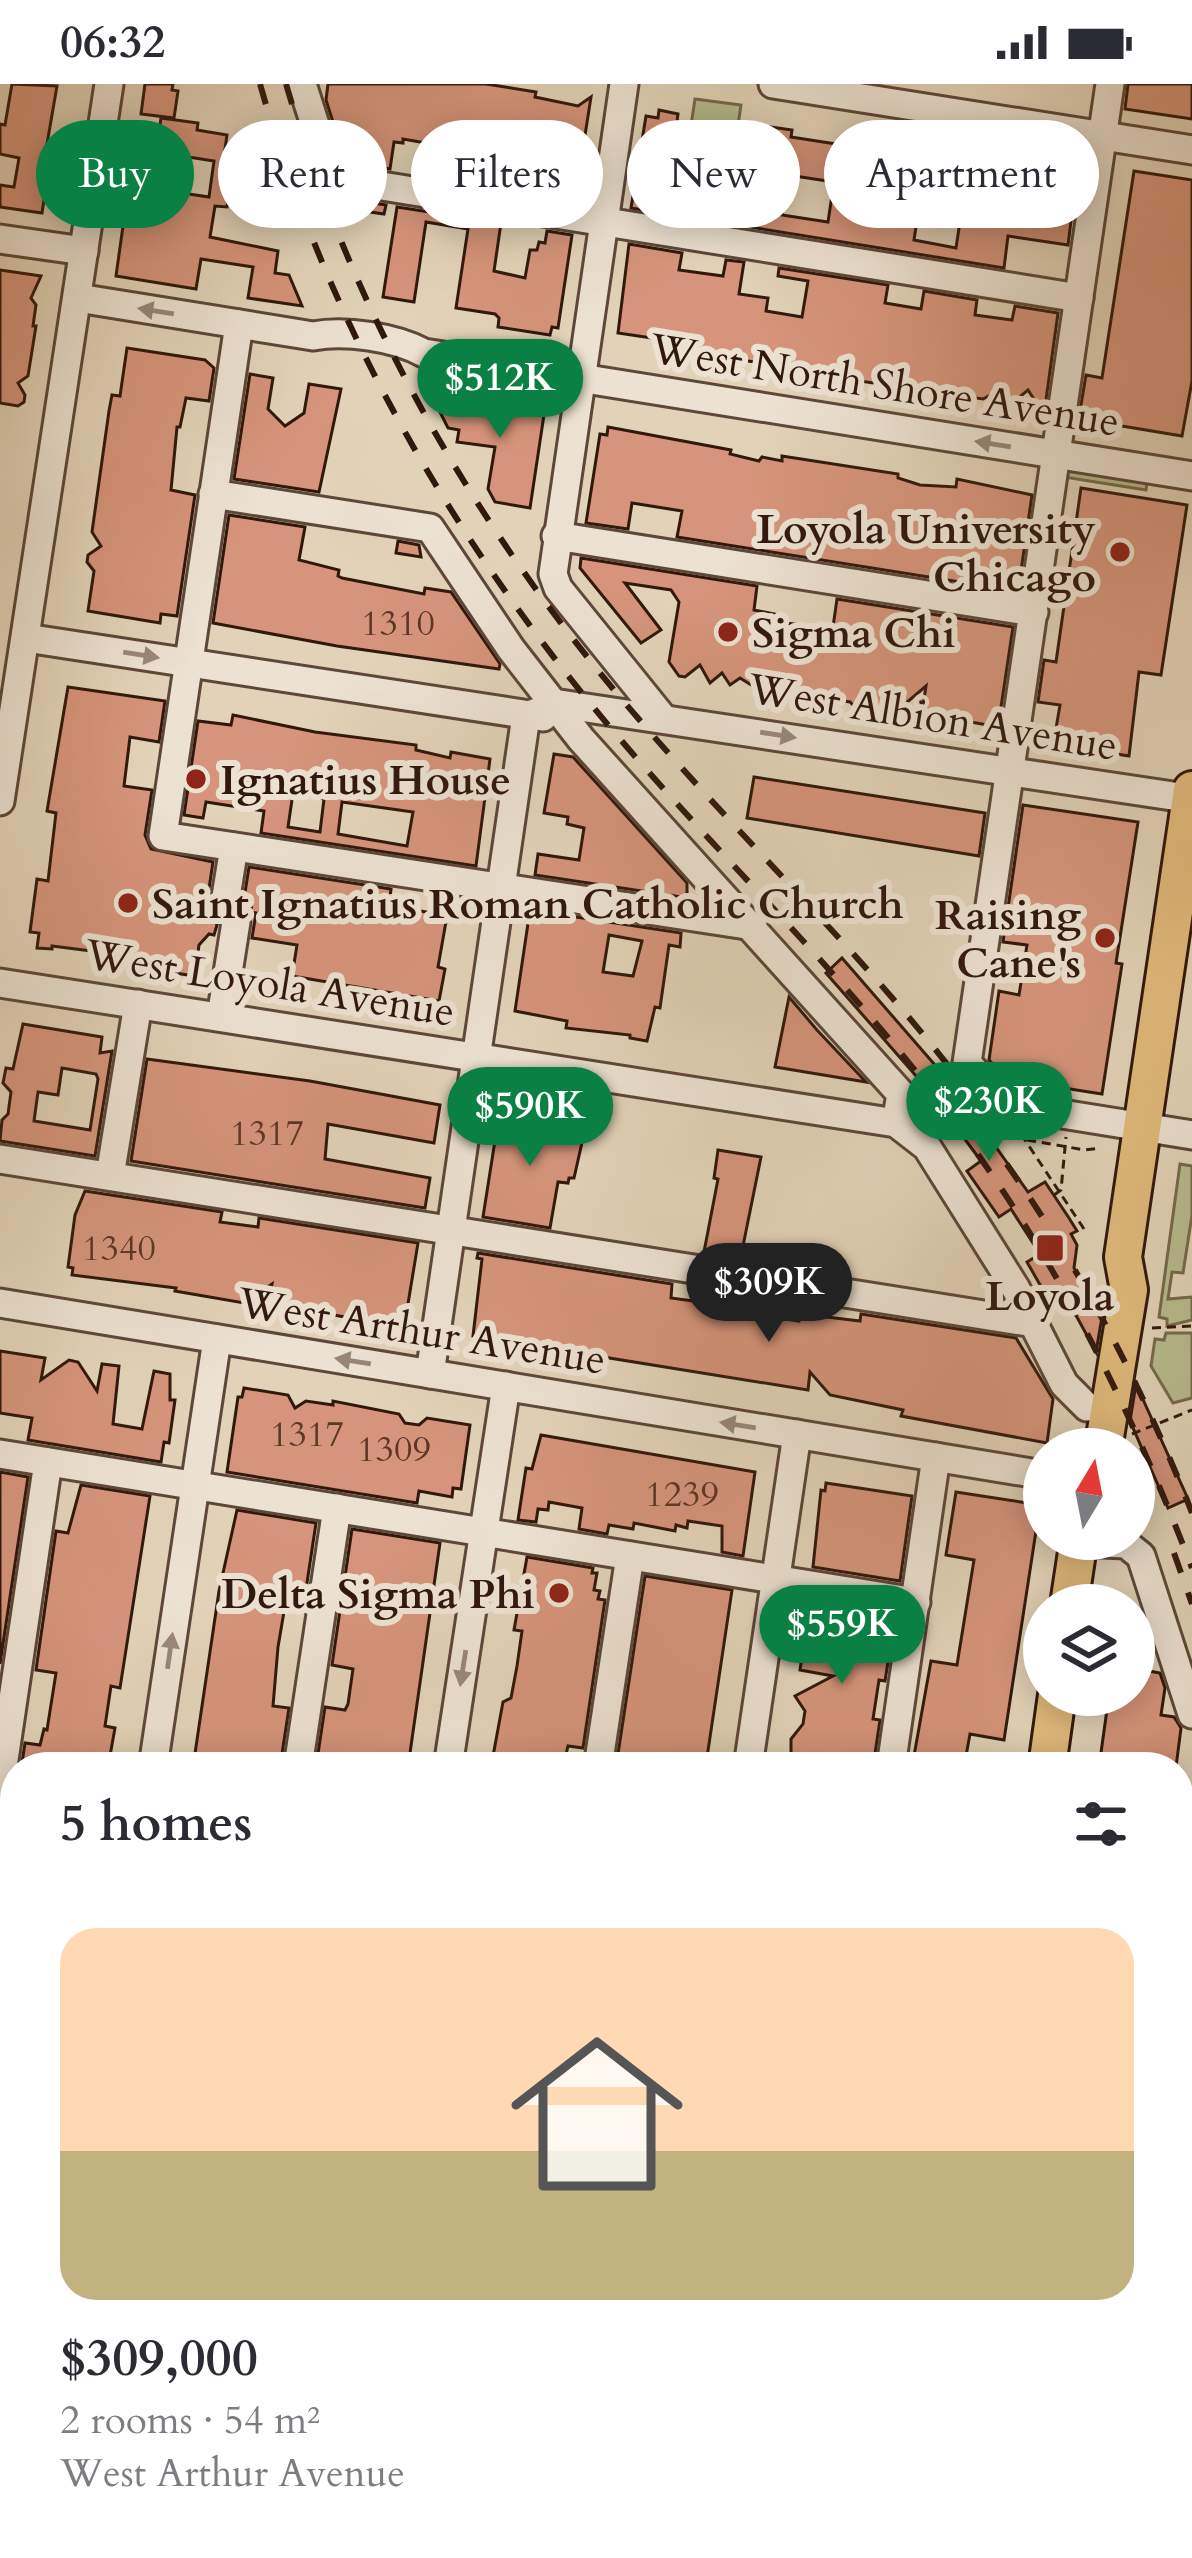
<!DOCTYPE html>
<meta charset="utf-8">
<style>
:root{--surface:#fff;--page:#f7f7f7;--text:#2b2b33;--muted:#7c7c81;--accent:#0b8043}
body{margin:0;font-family:Cardo,serif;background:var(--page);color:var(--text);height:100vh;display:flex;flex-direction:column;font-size:45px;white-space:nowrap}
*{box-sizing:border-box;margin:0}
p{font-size:39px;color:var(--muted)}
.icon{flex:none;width:66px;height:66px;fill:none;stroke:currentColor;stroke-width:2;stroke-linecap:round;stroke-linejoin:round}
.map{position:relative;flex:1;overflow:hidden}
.drawer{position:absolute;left:0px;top:1668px;width:1194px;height:807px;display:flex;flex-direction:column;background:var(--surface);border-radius:48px 48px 0 0;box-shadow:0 6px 30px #0003}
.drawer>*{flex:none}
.guide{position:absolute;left:36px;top:36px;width:1122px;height:108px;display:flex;gap:24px}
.needle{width:78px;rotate:10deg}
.buttons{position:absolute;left:1023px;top:1344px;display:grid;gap:24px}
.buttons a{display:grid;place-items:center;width:132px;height:132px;border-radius:50%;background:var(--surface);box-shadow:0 6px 30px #0003;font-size:60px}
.price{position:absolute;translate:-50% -102px;padding:0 27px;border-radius:42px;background:var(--accent);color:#fff;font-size:39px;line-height:78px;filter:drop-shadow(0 3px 6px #0008)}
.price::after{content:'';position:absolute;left:50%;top:72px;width:36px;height:27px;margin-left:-18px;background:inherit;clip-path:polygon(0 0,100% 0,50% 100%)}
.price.on{background:#222;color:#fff}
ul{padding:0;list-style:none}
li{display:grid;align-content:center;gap:24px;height:636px;padding:0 60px}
li span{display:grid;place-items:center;height:372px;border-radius:36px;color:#555}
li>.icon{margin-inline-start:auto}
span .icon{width:216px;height:216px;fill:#fffc;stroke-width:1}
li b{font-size:51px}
h2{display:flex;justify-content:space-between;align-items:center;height:144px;padding:0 60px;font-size:51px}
.tag{padding:0 42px;border-radius:54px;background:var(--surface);box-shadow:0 6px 30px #0003;font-size:42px;line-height:108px}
.tag.on{background:var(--accent);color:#fff}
.status{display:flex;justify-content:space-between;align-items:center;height:84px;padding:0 60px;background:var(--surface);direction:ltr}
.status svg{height:33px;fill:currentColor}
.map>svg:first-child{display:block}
.green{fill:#b6bb8d;stroke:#746a4d;stroke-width:3}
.building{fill:#d5947b;stroke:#31180d;stroke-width:3;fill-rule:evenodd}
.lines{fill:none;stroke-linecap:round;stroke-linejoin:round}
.minor-casing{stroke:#5d4738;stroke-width:33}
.major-casing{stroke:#31180d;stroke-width:42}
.path{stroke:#31180d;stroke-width:3;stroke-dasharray:9 6;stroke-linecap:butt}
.minor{stroke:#ece2d1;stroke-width:27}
.major{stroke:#e1ba7c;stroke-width:36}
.rail{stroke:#31180d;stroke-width:6;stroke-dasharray:21 21;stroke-linecap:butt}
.oneway{fill:#988779}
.poi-dot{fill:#8f2418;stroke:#ece2d1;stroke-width:4.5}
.labels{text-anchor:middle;stroke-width:12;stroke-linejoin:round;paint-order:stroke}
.number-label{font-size:36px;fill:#5a3728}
.street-label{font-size:42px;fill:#31180d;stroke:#ece2d1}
.poi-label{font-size:42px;font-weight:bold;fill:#31180d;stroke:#ece2d1;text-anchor:end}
</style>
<div class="status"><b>06:32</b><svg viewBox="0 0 49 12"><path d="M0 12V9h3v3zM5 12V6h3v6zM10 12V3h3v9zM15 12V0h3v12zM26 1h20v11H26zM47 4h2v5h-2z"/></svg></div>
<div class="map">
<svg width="1192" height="2474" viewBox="0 0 1192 2474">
<rect width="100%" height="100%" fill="#e2d3b8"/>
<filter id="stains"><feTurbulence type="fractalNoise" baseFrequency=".00167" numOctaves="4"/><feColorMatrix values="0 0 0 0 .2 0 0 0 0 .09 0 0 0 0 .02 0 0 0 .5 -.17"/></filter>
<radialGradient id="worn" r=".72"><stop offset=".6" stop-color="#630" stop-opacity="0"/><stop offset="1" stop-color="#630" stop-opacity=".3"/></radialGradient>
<g class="green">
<polygon points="695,15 741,21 722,149 676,141"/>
<polygon points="1065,385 1147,399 1146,406 1058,392"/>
<polygon points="1180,1080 1192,1082 1192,1131 1183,1189 1172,1188 1168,1215 1192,1213 1192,1236 1167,1242 1167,1235 1159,1233"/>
<polygon points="1166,1249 1192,1249 1192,1314 1173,1319 1151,1282 1155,1255 1164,1256"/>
</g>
<g class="building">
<polygon points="12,0 57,2 42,89 48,90 42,129 0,123 0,101 14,103 19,74 0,70 0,40 5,41"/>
<polygon points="145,0 173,0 172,6 178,7 174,34 141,30"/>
<path d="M328,0H486L536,8L535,13L578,22L591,13L575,115L446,94L449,63L403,55V59L394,58L390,85L355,79L358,63L340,60L326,16ZM507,52L550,58L545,88L540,87L538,97L496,90Z"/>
<polygon points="1128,0 1192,0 1192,35 1125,25"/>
<polygon points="659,26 678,30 677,37 690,39 682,89 661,86 656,118 668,122 666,130 631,124 646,32 658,34"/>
<polygon points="161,34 198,39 197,46 227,51 224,72 235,74 227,123 215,122 210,153 278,167 275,189 289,191 302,222 248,214 253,183 201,175 196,205 116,192 124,135 144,138 149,104 209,113 214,77 156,68"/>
<path d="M742,39L792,46L791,53L849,62L850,55L865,58L864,65L1040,90L1058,115L1062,87L1077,89L1068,161L1008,152L1004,184L725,139L726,129L760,133L765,103L733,98ZM788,91L834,98L828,138L782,131ZM920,116L962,124L956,164L914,156Z"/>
<polygon points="1134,87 1192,96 1192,297 1182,352 1092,337 1080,327 1086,291 1102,294"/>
<polygon points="331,112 386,121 384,130 335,123"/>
<polygon points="397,123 501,139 494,187 525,194 530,166 537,166 539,158 545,159 547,147 572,151 558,244 552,243 550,251 498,243 499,234 495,230 456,224 468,145 426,138 414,218 383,213"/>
<polygon points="629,160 682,169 679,186 723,192 726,176 744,178 739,210 768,214 766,227 802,233 808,197 778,192 779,184 888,201 885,219 921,225 924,207 977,216 975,231 1012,236 1015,222 1058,229 1045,323 1039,323 1028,306 1011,320 1003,318 996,308 983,315 791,287 791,283 705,271 705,268 671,264 672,257 618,249"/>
<polygon points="0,186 41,192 31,214 36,221 33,242 36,242 28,292 18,299 25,311 24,318 18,322 0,319"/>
<polygon points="127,264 205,276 214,284 209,317 186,314 180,343 177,343 171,406 195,411 177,532 161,530 160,539 88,527 94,487 87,478 88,471 101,462 92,448 109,327 112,311 120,312"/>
<polygon points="250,290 273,294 268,325 285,342 304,329 309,300 341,305 319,408 234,395"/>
<polygon points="443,308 545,324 530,424 495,418 488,405 495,363 457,358 459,346 448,344 440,328"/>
<polygon points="608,343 731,366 730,370 759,377 762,373 782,377 782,372 898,390 898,394 920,401 956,403 957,395 1032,411 1021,487 1015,486 1014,493 981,487 979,501 677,453 682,427 632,419 628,445 586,439 600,350 607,351"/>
<polygon points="1081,404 1187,421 1161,591 1139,588 1129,672 1059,661 1054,656 1060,621 1038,618 1044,576 1056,578"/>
<polygon points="229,431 305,443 299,476 339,486 338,492 342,494 424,510 425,504 451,508 500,580 499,585 337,562 213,539"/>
<polygon points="398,457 419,461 421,473 396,469"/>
<polygon points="581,474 757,502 754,526 779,531 778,538 795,540 795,544 832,550 837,515 1013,543 998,643 922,629 926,602 892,631 888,624 866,622 861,629 850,618 774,606 767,596 756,604 740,594 730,601 722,589 710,599 700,581 685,593 679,592 669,578 679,518 671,506 625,499 661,546 641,559 580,484"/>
<polygon points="68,603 165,617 159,658 130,653 124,702 152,706 145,751 151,765 213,778 207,818 217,841 214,851 209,850 199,861 195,892 140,884 141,877 123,874 123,871 52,862 52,865 37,864 39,849 30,848 37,795 48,797 56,729 47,727"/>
<path d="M233,631L315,648L416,661V666L450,674L451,668L490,675L476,782L261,749L264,727L206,718L203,734L184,731L198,637L231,641ZM293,709L324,715L320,748L288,743ZM342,718L413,728L407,762L338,750Z"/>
<polygon points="554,670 573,673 687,799 687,811 695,815 535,791 538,770 579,776 584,744 567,740 568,733 544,729"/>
<polygon points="754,693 985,729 979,772 747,734"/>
<polygon points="1023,721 1138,738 1116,879 1122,880 1102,1010 1007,995 989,976 999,907 1019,911 1027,861 1003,858"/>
<polygon points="249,783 391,805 389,821 447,832 438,883 445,885 439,917 292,892 297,861 252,854 256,829 251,828 252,816 244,815"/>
<path d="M530,826L681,849L680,863L669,861L660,924L655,923L647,957L630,954V951L566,944L567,937L515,927ZM609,851L642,857L633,892L603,888Z"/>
<polygon points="842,874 948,996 1028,1108 1045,1098 1069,1134 1077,1147 1071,1150 1077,1161 1074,1184 1102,1233 1096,1268 1066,1213 1047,1213 1027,1178 1040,1170 1011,1125 999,1133 967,1087 981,1077 931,1009 826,889"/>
<polygon points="789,913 817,946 866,998 775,983"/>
<path d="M23,940L102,953L100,969L112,967L95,1072L0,1057L2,1036L8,1030L11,1008L3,999L6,984L13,985ZM62,984L96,990L98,995L90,1046L34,1037L38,1008L58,1011Z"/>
<polygon points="147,975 310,997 440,1021 434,1059 328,1040 325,1075 430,1094 425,1124 131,1077"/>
<polygon points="499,1031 585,1045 574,1094 569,1094 568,1099 558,1098 550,1144 483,1133"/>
<polygon points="718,1066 761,1073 742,1167 746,1168 745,1175 704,1168 718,1095 714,1094"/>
<polygon points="85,1107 222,1128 220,1138 258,1143 259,1134 418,1159 404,1244 307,1226 268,1223 272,1200 244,1219 175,1207 176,1204 72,1191 73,1184 68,1183 75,1131"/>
<polygon points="478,1169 672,1200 671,1214 701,1218 703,1205 739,1210 737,1227 765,1232 799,1237 802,1220 819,1223 818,1232 860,1237 861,1230 1016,1254 1053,1315 1047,1359 901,1332 903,1326 830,1311 810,1288 808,1306 473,1252 482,1175 477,1174"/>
<polygon points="0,1267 45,1274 41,1296 69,1276 78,1278 97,1307 102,1280 119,1282 113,1340 142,1345 154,1287 170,1290 170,1316 175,1316 169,1359 164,1358 161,1378 28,1356 32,1334 0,1329"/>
<polygon points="1136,1300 1188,1415 1168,1424 1130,1337"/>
<polygon points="244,1304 288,1311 295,1324 306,1317 333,1321 333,1317 399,1330 405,1339 419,1341 427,1334 470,1341 461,1405 453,1404 452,1413 419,1407 417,1419 227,1388 238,1313 242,1313"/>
<polygon points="541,1351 755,1388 743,1472 722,1468 722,1442 688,1437 687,1444 676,1441 675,1447 634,1439 633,1445 609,1441 607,1450 579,1445 582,1424 549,1418 548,1426 538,1425 536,1438 518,1436 526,1384 532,1385"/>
<polygon points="0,1388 28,1393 0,1580"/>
<polygon points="826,1399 912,1412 900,1497 813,1483 821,1406 825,1407"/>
<polygon points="81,1401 150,1412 120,1604 111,1602 105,1642 115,1644 108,1683 22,1679 25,1659 40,1661 44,1645 47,1646 56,1589 36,1586 56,1447 68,1449"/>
<polygon points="956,1408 1040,1421 1004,1656 970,1650 964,1683 912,1683 931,1577 957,1581 974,1476 946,1471"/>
<polygon points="237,1426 316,1439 305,1512 287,1510 278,1563 273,1622 289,1624 280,1683 193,1683 219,1507"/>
<polygon points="352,1445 440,1459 408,1683 316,1683 325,1623 345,1626 348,1620 353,1585 332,1581"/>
<polygon points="527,1473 593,1484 592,1489 597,1489 594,1506 600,1507 598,1515 605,1516 583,1664 568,1662 563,1683 491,1683 503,1618 511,1614 517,1582 522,1547 514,1546"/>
<polygon points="645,1492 732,1506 706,1680 616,1683"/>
<polygon points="810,1519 895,1533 885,1597 879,1596 873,1635 880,1636 873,1683 791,1683 791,1655 803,1640 805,1627 795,1612 833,1592 800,1586"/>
<polygon points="1134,1565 1152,1567 1149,1587 1160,1589 1165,1604 1161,1631 1174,1633 1181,1644 1176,1683 1099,1683 1109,1611 1134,1611"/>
<polygon points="0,1870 15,1873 15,1935 0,1932"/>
<polygon points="0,1993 15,1995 15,2079 0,2077"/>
<polygon points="0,2161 15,2163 15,2401 8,2439 0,2438 0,2294 6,2261 0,2260"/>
</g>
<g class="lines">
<g class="minor-casing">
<g id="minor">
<polyline points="302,0 332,94 1079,214"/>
<polyline points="624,0 553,490 558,504 662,633"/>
<polyline points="773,0 1192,66"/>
<polyline points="1110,0 967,979 1006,1021 1192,1051"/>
<polyline points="0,155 84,167"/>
<path d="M78,214L313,252C345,246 395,253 424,269L1192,392"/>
<polyline points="239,240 163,752 753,842"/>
<polyline points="213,410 430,444 511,565 581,655 901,1010 896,1039"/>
<polyline points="556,452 1034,528"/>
<polyline points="26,554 543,633"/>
<polyline points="526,632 560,620 1192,715"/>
<polyline points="0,717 109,0"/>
<polyline points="0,899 896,1039 927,1063 1016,1205 1064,1300 1087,1323"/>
<polyline points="221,933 236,838 225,819 234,763"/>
<polyline points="0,1075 1034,1239"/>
<polyline points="110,1092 138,920"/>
<polyline points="0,1219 1044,1391"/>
<polyline points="430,1290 526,632"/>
<polyline points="0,1370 916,1518"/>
<polyline points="1078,1458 1126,1460 1141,1472 1192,1630"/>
<polyline points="153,1683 217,1255"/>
<polyline points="298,1683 337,1424"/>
<polyline points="448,1683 506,1302"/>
<polyline points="598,1683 630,1472"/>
<polyline points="748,1683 797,1350"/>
<polyline points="891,1683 936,1373"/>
<polyline points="0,1703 48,1378"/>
<polyline points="0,1834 15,1836"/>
<polyline points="1179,1982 1192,1974"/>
<polyline points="1179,2226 1186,2179"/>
<polyline points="1179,2354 1192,2357"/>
<polyline points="49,2474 51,2460"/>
<polyline points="194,2474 196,2460"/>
<polyline points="340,2474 342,2460"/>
<polyline points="489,2474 491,2460"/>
<polyline points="640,2474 642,2460"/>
<polyline points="790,2474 793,2460"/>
</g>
</g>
<g class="major-casing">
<g id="major">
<polyline points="1103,1365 1129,1206 1123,1173 1192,706"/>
<polyline points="1069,1521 1079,1455"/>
<polyline points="1047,1683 1057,1611"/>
<polyline points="0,1961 15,1963"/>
<polyline points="1179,2125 1192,2134"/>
<polyline points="950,2474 952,2460"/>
</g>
</g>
<g class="path">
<polyline points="1021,1050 1086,1148"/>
<polyline points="1027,1056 1085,1066 1100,1064"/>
<polyline points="1054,1111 1061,1106 1066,1053"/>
<polyline points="1061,1219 1062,1213"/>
<polyline points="1152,1244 1192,1242"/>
<polyline points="1132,1350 1192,1326"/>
<polyline points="1179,2089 1188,2091 1188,2088"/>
</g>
<use href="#minor" class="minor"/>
<use href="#major" class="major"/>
<g class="rail">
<path d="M260,0C328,243 457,464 620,655C731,785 858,905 959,1044C1059,1180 1132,1327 1192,1484"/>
<path d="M286,0C355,237 481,454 643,640C761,777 898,903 1001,1053"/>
<path d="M982,1046C1069,1162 1140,1295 1192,1429"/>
<polyline points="1174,1469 1192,1520"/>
</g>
</g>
<defs><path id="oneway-solid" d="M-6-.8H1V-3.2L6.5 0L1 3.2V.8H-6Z" transform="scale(3)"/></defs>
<g class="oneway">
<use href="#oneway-solid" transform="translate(156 227) rotate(-171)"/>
<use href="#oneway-solid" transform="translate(993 360) rotate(-171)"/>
<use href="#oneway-solid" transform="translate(141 571) rotate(9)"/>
<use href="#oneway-solid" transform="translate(778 651) rotate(9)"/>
<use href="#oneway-solid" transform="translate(353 1277) rotate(-171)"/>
<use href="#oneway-solid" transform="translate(738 1341) rotate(-171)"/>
<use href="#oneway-solid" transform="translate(170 1567) rotate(-82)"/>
<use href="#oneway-solid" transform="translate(463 1584) rotate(99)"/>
</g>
<g class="poi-dot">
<circle cx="1120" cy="468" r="12"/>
<circle cx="728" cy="548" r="12"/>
<circle cx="196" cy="695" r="12"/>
<circle cx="128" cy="819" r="12"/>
<circle cx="1105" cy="854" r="12"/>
<rect x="1035" y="1149" width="30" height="30" rx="6"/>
<circle cx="559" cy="1509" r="12"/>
</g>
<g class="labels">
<g class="number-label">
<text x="398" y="551">1310</text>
<text x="267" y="1061">1317</text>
<text x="119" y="1176">1340</text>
<text x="307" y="1362">1317</text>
<text x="394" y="1377">1309</text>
<text x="682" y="1422">1239</text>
</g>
<g class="street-label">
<text transform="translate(885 300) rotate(9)" y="15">West North Shore Avenue</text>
<text transform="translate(933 632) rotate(9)" y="15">West Albion Avenue</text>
<text transform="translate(270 898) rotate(9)" y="15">West Loyola Avenue</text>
<text transform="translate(422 1246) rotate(9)" y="15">West Arthur Avenue</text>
</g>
<g class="poi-label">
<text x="1096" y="459">Loyola University<tspan x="1096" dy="48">Chicago</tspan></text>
<text x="752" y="563" text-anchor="start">Sigma Chi</text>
<text x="220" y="710" text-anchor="start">Ignatius House</text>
<text x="152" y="834" text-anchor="start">Saint Ignatius Roman Catholic Church</text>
<text x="1081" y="845">Raising<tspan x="1081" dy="48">Cane's</tspan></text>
<text x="1050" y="1226" text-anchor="middle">Loyola</text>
<text x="535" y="1524">Delta Sigma Phi</text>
</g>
</g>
<rect width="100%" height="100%" filter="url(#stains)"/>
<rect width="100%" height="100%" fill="url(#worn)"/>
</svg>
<div class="buttons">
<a><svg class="needle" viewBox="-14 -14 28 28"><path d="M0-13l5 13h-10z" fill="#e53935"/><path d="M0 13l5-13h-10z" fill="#7c7c81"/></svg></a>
<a><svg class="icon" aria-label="layers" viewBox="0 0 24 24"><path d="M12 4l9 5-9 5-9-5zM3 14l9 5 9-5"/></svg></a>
</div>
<b class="price" style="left:500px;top:357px">$512K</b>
<b class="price" style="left:989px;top:1080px">$230K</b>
<b class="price" style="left:530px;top:1085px">$590K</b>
<b class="price on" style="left:769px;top:1261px">$309K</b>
<b class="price" style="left:842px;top:1603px">$559K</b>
<div class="guide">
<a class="tag on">Buy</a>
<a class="tag">Rent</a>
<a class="tag">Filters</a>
<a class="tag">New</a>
<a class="tag">Apartment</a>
</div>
<section class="drawer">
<h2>5 homes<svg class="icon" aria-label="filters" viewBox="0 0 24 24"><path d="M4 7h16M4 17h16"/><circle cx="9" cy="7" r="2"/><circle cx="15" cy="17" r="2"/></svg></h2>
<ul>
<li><span style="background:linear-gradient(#ffd9b3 60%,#c2b280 0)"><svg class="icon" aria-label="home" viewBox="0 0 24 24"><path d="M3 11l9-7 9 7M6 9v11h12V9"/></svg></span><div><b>$309,000</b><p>2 rooms · 54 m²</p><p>West Arthur Avenue</p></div></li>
</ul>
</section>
</div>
